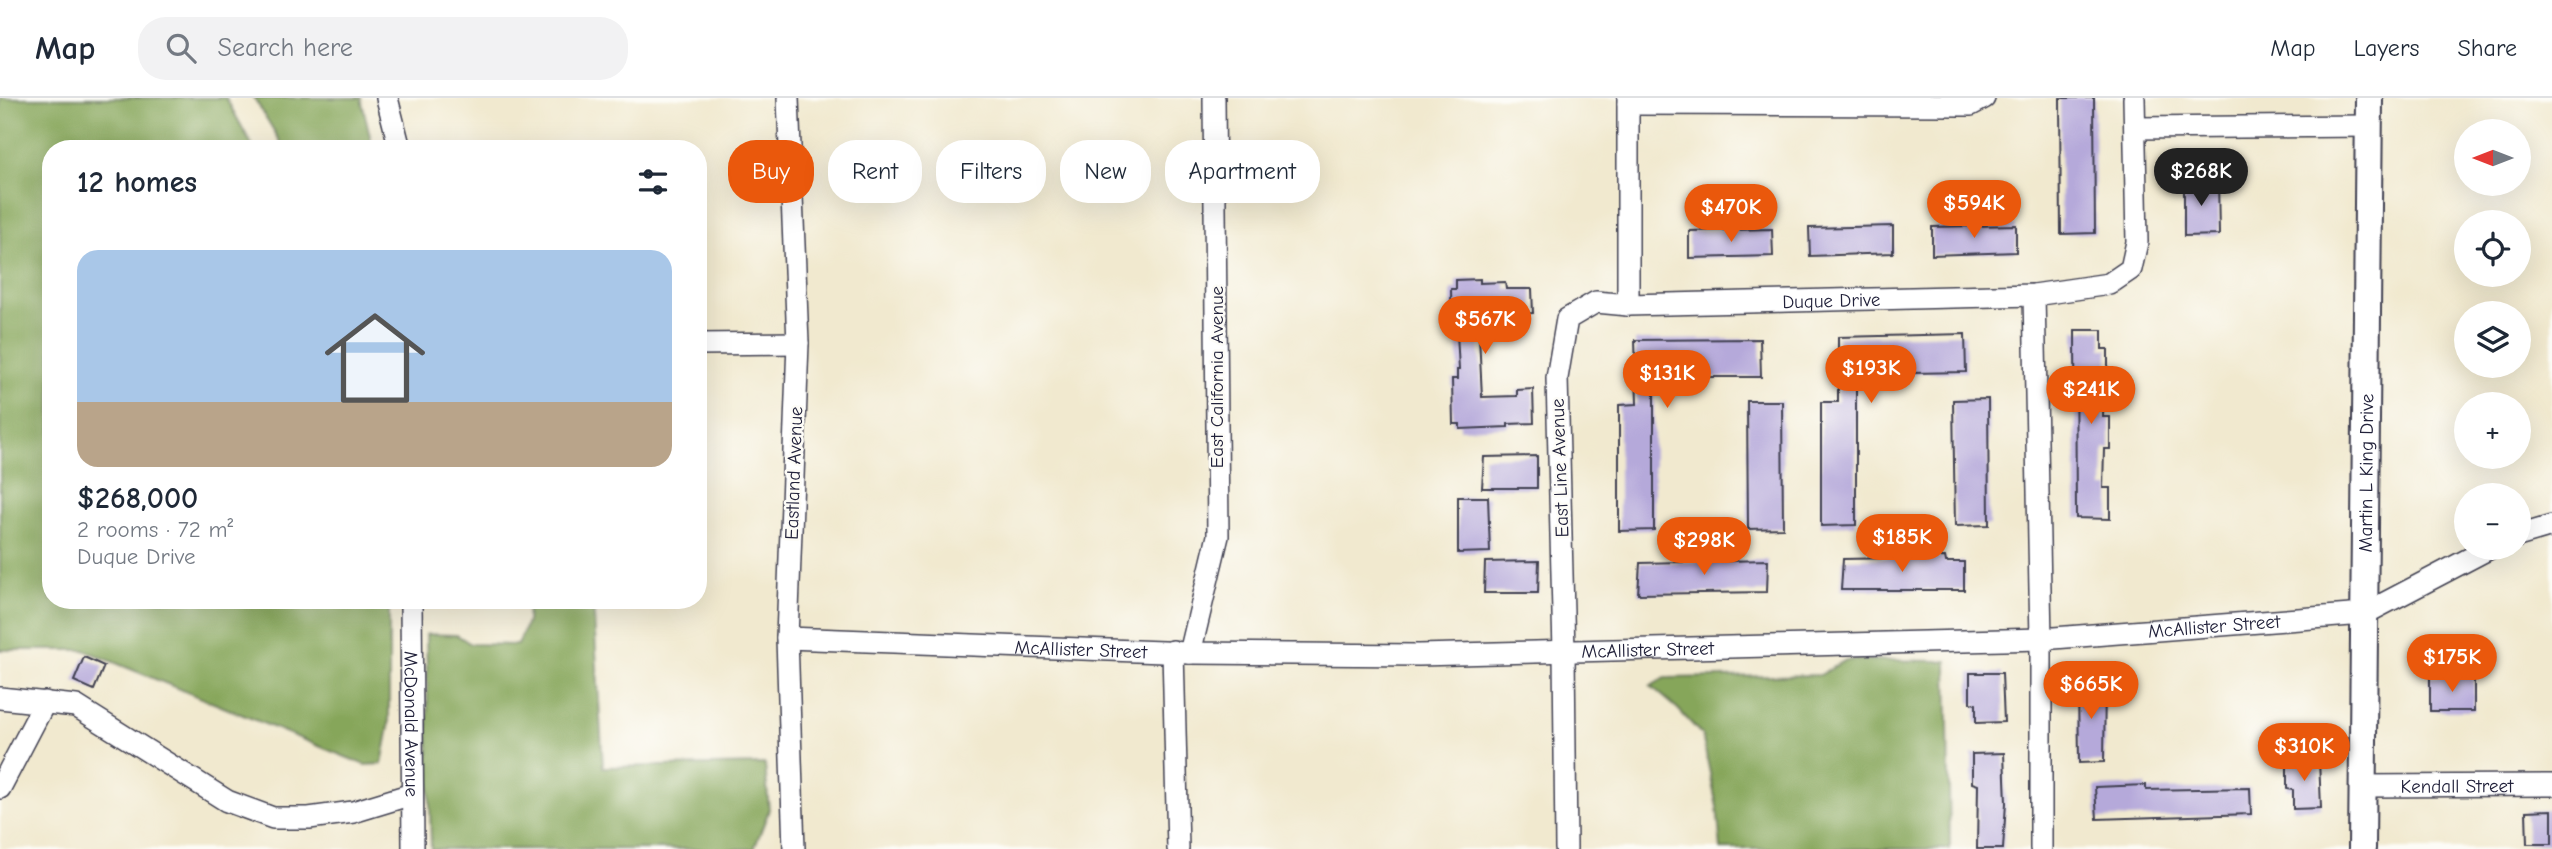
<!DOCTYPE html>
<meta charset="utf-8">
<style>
:root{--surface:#fff;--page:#f2f2f3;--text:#1f2937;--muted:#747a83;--line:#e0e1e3;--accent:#ea580c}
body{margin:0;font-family:"Comic Neue",sans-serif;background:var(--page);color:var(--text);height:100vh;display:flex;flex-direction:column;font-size:26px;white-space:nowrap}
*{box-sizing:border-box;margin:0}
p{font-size:23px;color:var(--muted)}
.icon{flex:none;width:38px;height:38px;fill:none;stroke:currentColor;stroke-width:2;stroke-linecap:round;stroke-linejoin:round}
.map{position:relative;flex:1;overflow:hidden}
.drawer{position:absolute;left:42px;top:42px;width:665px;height:469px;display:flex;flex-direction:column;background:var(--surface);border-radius:28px;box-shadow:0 7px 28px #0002}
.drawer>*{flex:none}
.top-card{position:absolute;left:728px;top:42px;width:665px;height:63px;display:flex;gap:14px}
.needle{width:46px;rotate:270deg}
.fabs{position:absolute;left:2454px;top:21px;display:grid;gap:14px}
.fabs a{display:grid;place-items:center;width:77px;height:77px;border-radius:50%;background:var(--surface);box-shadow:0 7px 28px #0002;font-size:35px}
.price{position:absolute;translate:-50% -60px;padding:0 16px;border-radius:24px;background:var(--accent);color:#fff;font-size:23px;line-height:46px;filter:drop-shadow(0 2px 4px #0008)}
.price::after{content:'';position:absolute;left:50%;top:42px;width:21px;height:16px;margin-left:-10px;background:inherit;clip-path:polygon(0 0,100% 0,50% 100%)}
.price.current{background:#222;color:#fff}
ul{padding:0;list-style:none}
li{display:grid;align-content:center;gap:14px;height:371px;padding:0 35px}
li+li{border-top:2px solid var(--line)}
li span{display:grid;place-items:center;height:217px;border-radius:21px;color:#555}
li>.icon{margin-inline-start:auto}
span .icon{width:126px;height:126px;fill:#fffc;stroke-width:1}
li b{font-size:30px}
h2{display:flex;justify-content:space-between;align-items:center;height:84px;padding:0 35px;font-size:30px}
.pill{padding:0 24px;border-radius:28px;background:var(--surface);box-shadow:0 7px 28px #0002;font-size:24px;line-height:63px}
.pill.current{background:var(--accent);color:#fff}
header{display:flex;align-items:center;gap:42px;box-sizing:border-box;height:98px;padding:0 35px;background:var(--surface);border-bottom:2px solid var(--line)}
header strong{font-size:33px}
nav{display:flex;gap:38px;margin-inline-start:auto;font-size:24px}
.search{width:490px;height:63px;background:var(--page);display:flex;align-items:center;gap:18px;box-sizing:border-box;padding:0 24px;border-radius:28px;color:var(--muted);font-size:26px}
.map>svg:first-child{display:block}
.forest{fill:#86a65a;stroke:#54644a;stroke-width:2}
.building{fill:#b5a9da}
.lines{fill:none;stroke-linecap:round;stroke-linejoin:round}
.minor-casing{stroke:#414051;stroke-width:24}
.major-casing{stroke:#414051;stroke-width:30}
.minor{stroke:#fff;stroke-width:21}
.major{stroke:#fff;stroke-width:26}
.labels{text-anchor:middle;stroke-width:5;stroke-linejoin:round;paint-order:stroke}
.street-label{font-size:19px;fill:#22223b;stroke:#fdfcf7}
</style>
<header>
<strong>Map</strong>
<div class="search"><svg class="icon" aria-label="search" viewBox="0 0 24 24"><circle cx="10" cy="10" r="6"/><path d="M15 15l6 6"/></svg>Search here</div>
<nav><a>Map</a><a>Layers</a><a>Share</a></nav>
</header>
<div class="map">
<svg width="2552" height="751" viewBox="0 0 2552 751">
<rect width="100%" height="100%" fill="#fdfcf7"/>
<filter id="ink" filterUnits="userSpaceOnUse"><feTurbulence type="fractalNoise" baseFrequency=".0143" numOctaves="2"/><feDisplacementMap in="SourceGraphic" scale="14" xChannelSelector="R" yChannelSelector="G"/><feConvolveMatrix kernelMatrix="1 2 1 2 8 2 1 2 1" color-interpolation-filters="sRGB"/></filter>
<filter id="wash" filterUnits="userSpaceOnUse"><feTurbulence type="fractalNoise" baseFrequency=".00686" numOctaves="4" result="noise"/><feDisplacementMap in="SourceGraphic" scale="28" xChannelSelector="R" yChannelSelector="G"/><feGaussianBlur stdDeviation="1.57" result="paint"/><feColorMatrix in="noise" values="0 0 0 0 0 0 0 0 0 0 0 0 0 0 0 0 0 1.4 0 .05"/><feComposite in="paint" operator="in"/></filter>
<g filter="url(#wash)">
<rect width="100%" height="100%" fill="#f1e9cf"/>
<g class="forest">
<polygon points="0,0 226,0 254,51 51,51 51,502 389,502 389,629 382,666 365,667 84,552 0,552"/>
<polygon points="254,0 361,0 373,51 285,51"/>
<polygon points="528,502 593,502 603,669 765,666 769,712 754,751 431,751 426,536 457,537 471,546 518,547 527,524"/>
<polygon points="1846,562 1947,563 1950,751 1721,751 1717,709 1702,637 1678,611 1651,588 1665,580 1820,577"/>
</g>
<g id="blocks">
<g class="building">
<polygon points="2060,0 2094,0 2095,135 2061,136"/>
<polygon points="2218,81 2219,137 2184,138 2184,82"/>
<polygon points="2016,127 2016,154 1932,157 1932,129"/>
<polygon points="1893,128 1893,155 1810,158 1809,130"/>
<polygon points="1772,131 1773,158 1689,160 1689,133"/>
<polygon points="1480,181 1480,185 1505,184 1506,191 1532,191 1533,215 1478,217 1482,299 1517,298 1517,292 1533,291 1534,325 1508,326 1508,329 1460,331 1460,326 1453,326 1452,281 1457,281 1457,272 1459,272 1457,235 1452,235 1451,191 1456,191 1456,182"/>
<polygon points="2075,232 2102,232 2102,251 2108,251 2108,282 2104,282 2103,319 2110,319 2110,351 2104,351 2103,390 2110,390 2110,421 2076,420"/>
<polygon points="1965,236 1966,274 1856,276 1856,427 1821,428 1821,304 1838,304 1838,239"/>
<polygon points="1760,241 1761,279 1654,279 1654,432 1619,433 1619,307 1637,306 1635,242"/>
<polygon points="1988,301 1989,427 1955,428 1953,302"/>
<polygon points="1747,303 1782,303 1783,430 1748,431"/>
<polygon points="1537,358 1537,390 1482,390 1484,359"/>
<polygon points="1458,399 1488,399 1490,454 1458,455"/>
<polygon points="1945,459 1946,464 1964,464 1964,492 1841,492 1843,461"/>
<polygon points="1768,462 1767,494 1638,496 1640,465"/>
<polygon points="1539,463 1538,495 1484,495 1485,464"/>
<polygon points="84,559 104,568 94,592 74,583"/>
<polygon points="1970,575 2002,575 2004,624 1976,625 1976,606 1970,605"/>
<rect x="2430" y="579" width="44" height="34"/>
<polygon points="2078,582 2105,582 2104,664 2079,665"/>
<polygon points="2004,655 2006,705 2003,751 1977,751 1978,687 1972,685 1972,656"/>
<polygon points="2287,661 2319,661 2321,710 2293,711 2293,692 2287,691"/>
<polygon points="2146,687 2146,692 2250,690 2251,716 2097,721 2095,689"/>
<polygon points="2552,712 2552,746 2527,746 2526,713"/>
</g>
</g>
</g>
<g filter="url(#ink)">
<use href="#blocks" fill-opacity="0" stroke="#414051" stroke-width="2"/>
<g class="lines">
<g class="minor-casing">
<g id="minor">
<polyline points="387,0 400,51"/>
<polyline points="788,0 798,245 787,540 794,751"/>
<polyline points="1628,6 1971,7 1984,0"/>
<polyline points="2135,30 2369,28"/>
<polyline points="2034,197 2041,541 2041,751"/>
<polyline points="1628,207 1628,0"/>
<polyline points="698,246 798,245"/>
<polyline points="2518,438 2552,428"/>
<path id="s1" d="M411,502L413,751"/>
<path id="s2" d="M787,540L1190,555L1419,557L2041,541L2364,516L2490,450"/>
<polyline points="1173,553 1178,751"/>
<polyline points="1190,555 1218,438 1214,0"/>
<polyline points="0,600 76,608 227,703 273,720 309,720 353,714 412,696"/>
<path id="s3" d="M2363,688L2552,687"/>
<polyline points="0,690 45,604"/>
<path id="s4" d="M1566,751L1564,554L1557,280L1567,221L1596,204L1628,207L2034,197L2109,186L2131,171L2137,144L2134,0"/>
</g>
</g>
<g class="major-casing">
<g id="major">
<path id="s5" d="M2362,751L2369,0"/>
</g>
</g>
<use href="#minor" class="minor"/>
<use href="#major" class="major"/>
</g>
</g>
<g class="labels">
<g class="street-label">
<text dy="7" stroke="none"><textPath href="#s4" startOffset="800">Duque Drive</textPath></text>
<text transform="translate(1216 279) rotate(-90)" y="7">East California Avenue</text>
<text transform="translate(1559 370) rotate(-92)" y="7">East Line Avenue</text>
<text transform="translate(793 375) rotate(-88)" y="7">Eastland Avenue</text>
<text dy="7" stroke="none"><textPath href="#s5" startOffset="376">Martin L King Drive</textPath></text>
<text dy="7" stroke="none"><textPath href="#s2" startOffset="1428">McAllister Street</textPath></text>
<text dy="7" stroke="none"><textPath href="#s2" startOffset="294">McAllister Street</textPath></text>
<text dy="7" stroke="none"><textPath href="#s2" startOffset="861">McAllister Street</textPath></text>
<text dy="7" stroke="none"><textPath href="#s1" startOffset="124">McDonald Avenue</textPath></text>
<text dy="7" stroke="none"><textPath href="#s3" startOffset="94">Kendall Street</textPath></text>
</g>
</g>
</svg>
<div class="fabs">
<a><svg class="needle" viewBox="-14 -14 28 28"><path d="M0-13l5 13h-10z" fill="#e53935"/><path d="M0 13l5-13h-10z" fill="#747a83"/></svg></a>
<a><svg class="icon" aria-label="locate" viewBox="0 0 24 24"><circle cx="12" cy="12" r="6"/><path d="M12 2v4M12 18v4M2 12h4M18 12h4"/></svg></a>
<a><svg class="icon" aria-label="layers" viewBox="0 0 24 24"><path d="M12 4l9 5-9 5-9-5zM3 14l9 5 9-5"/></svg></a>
<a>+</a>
<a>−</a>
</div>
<b class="price current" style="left:2201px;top:110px">$268K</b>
<b class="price" style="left:1974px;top:142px">$594K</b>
<b class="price" style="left:1731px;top:146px">$470K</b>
<b class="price" style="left:1485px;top:258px">$567K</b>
<b class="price" style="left:1871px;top:307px">$193K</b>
<b class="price" style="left:1667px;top:312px">$131K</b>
<b class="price" style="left:2091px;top:328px">$241K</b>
<b class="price" style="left:1902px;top:476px">$185K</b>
<b class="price" style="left:1704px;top:479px">$298K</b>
<b class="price" style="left:2452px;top:596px">$175K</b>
<b class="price" style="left:2091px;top:623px">$665K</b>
<b class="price" style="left:2304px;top:685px">$310K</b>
<div class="top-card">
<a class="pill current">Buy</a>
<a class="pill">Rent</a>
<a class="pill">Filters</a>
<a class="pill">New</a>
<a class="pill">Apartment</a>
</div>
<section class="drawer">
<h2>12 homes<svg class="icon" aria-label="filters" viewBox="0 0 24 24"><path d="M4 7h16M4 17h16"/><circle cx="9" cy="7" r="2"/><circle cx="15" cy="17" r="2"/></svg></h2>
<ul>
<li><span style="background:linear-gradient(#a9c7e8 70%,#b9a48a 0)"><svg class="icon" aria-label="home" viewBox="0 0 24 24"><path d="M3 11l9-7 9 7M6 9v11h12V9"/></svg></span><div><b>$268,000</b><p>2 rooms · 72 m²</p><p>Duque Drive</p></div></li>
</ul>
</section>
</div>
